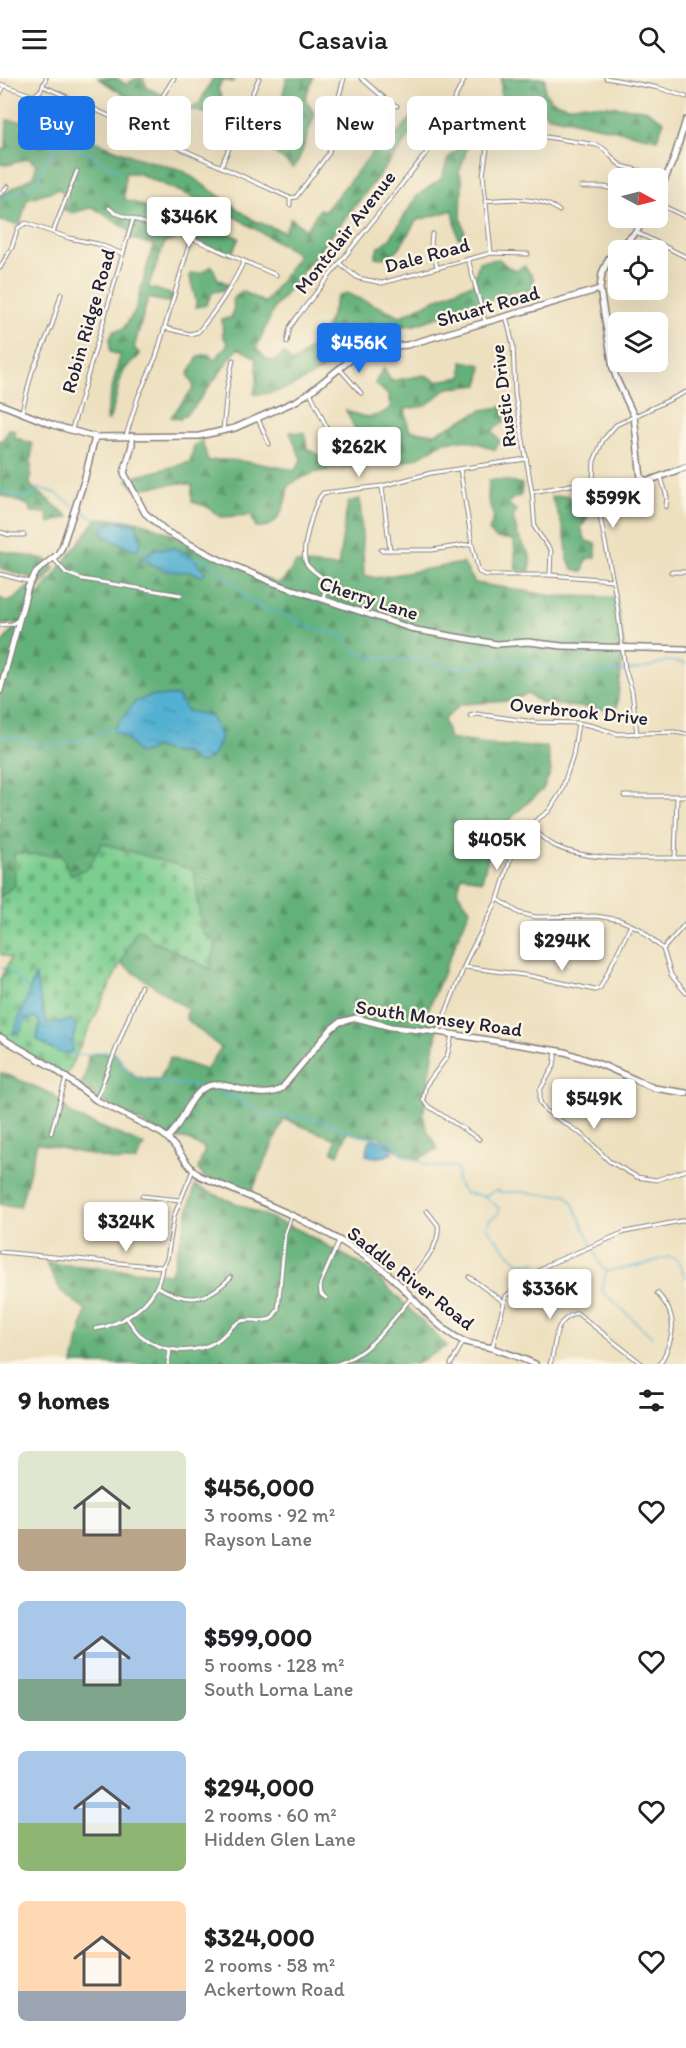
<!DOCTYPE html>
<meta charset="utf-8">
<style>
:root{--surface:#fff;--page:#f6f6f6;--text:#202124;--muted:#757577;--accent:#1a73e8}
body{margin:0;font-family:Itim,sans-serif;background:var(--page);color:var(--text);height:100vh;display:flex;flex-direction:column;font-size:22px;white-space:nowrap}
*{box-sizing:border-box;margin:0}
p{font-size:20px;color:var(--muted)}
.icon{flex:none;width:33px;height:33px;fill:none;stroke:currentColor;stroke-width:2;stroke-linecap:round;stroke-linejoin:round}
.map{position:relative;height:1286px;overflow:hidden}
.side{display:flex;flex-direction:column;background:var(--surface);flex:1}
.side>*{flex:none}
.top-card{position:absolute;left:18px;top:18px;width:651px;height:54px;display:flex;gap:12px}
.needle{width:39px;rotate:97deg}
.controls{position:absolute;left:608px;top:90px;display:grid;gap:12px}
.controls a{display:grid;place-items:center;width:60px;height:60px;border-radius:9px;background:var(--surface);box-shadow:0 6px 24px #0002;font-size:30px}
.price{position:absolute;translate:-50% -51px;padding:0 14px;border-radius:6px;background:#fff;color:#222;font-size:20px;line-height:39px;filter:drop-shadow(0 2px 3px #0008)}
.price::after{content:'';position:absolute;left:50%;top:36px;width:18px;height:14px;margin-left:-9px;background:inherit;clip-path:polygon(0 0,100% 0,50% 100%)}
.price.active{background:var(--accent);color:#fff}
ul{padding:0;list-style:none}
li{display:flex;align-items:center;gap:18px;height:150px;padding:0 18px}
li span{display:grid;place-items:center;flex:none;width:168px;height:120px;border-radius:9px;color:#555}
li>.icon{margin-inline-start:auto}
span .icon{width:72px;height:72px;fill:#fffc;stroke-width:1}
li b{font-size:26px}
h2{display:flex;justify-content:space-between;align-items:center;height:72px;padding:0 18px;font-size:26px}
.tag{padding:0 21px;border-radius:9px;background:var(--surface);box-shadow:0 6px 24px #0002;font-size:21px;line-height:54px}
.tag.active{background:var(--accent);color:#fff}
header{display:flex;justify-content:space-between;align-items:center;height:78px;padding:0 18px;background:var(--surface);font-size:27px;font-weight:600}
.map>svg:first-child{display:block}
.forest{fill:url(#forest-firs);stroke:#436a5a;stroke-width:1.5}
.cemetery{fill:url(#cemetery-stones);stroke:#4e7866;stroke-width:1.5}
.water{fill:url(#water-ripples);stroke:#3b6a86;stroke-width:1.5}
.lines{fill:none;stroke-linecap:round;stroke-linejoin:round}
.stream{stroke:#54b1d2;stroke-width:1.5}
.street-casing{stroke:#88817d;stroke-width:5}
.secondary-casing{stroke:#88817d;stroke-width:8}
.street{stroke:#fff;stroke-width:3}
.secondary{stroke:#fff;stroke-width:5}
.labels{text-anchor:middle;stroke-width:5;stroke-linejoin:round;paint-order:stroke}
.street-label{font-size:20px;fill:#22223b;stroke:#fcf5e5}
</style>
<header><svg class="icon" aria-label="menu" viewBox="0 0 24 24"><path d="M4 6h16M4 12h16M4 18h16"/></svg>Casavia<svg class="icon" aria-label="search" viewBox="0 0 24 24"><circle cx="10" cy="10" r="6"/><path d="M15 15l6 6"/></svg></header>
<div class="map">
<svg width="686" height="1286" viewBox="0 0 686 1286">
<defs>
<pattern id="forest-firs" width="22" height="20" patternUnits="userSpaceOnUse" patternTransform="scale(1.5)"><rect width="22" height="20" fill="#64b17a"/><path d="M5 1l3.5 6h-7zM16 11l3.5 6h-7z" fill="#529065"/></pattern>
<pattern id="cemetery-stones" width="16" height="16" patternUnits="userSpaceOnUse" patternTransform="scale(1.5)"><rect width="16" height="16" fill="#7bce90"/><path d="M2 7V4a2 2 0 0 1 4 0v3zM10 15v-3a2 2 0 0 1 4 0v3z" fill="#6ab17d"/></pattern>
<pattern id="water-ripples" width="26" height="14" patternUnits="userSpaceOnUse" patternTransform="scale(1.5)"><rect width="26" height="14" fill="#54b1d2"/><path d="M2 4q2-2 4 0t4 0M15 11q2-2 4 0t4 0" fill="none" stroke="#4590ac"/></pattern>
</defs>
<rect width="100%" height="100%" fill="#fcf5e5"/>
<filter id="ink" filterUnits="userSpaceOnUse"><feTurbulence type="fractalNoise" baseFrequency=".0167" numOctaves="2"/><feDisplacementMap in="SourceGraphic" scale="12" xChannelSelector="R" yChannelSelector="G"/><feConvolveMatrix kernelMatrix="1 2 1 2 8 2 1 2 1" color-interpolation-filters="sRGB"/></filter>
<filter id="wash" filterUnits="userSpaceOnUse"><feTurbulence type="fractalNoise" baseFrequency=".008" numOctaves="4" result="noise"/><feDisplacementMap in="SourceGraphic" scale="24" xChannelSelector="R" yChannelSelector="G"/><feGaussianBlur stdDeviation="1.35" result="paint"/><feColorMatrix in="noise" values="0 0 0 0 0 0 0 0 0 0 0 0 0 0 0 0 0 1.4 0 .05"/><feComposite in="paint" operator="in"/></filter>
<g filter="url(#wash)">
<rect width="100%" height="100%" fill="#ede0bf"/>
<g class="forest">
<polygon points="98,0 117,0 126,7 137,0 143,0 147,10 190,30 199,26 213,0 234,0 233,4 222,2 218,11 223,24 210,37 189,31 182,38 162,27 139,27"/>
<path d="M287,0H313L305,21L315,37C306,55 305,75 293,90L269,70Z"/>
<polygon points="501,0 545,0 545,14 551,22 567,28 580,26 645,31 664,43 657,61 546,37 538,24 519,22 501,25"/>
<path d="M34,39L55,57L67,52L135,79L182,92L255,143L284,154L291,140L306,152L320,131L325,133L373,74L375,62L384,66L390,64L412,39L422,43L275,229L256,270L266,281L274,283L284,275L292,285C321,263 327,254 337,219L346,215L401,238L460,210L473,206L479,184L499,181L508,189L517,192L524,188L533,199L534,213H513L457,236L438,239L415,247L377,251H354L338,256L323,265L325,282L323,291C301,304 280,317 254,316L257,301L256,280L238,270L194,329L180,341L171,339L194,309L188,296L199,278L208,276L215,282L228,266L223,258L222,241L231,240L234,228L232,222L242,213L265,225L298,178L296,175L225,133L137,95H125L124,121L169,137L171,148L179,150L182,141L193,139L239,160L231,177L179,157L177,161L165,164L148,209L174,217L172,225L148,220L134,270L140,276C136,282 127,287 124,293C116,308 117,327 108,343L106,338L120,277L110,274V261L113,253L123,251L135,233L153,167L129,160L130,153L93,129L73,135L63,131L69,118L58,111L27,121L20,147L0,143V118L34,98L36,87L29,80L7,87L0,86V72L6,71L7,42L20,43Z"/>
<path d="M454,44L472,53C467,67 465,81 459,94L462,103L461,140L466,160H458L453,132L416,143C404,160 398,184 375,179L378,170L390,161L417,118L442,100L448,80L458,71L465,57L450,49Z"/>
<path d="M212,188L218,201L228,206L224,212L213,214L206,227L196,229C197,216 190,209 190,196L201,195Z"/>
<path d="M462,283L482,287L479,307L448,310L425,328L405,331L409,352L434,356L482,332L502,329L505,343L492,353L500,363L495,372C479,365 464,359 446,364C434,367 425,378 413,381C370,394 327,380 288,408C286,427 279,452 256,449L251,437L221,439L206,428L192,424V407L181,405L135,411L127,401L190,384L194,368L202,362L208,383C236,379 267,388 296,392L301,381L290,354L305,355L307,371L329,382L350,378L357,369L359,360L346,332C363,341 376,342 391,329L388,317L375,305L384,289L391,303L425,297L437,303L462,299Z"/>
<polygon points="9,351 15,352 15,359 32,366 30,407 69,439 49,445 47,435 32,434 28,427 0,417 0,362 3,362"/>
<polygon points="489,402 503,402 522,406 521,418 513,420 508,426 517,433 513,439 518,458 530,478 530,493 516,492 514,462 496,460 489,453 494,439 488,421"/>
<path d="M568,417L574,425L583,421L589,429L587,441L581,450L586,463L596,466V479L586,481L583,494L573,491C563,475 569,475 565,459C562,445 557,432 551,419Z"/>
<path d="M360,421L364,497L376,500L463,485L475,505L554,518L616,519L624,570L616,633L541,625L528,616L509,623L461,626L444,642L449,661L503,668L547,669L551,693L543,711L513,738L490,771L482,803L462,797L457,814L470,831L428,932L439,942L423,1037L427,1052L438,1071L419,1081L398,1073L380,1058H361L347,1054L338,1077L333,1074L335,1061L284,1041L251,1115L205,1100L198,1091L205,1071L189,1062L168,1059L79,1011L85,998L88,978L99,975L117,977C129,996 137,1003 160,1001L170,980L206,992L221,970L186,941L187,931L120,885L136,853L140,851L152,862L209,891L202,854L194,792L88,790L71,798L15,807L0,819V568L20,542L12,546L0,547V520L8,524L16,520L28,509L38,515L27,533L97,441H117L140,444L167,454L277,506L283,503L296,485L338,489L348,424Z"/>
<polygon points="0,473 45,481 54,490 41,508 33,506 32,500 0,490"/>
<polygon points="0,995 3,995 52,1016 74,1038 144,1067 136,1083 118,1083 37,1065 20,1129 0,1126"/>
<polygon points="195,1108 301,1153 369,1191 447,1268 416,1286 73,1286 86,1232 61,1213 46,1185 171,1196"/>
</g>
<polygon class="cemetery" points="102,765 194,792 202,854 216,865 210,891 152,862 140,851 136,853 66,998 0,958 0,902 11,880 0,876 0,819 15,807 14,775 62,778 71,797 88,790"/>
<g class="water">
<polygon points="118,443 136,446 141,465 136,473 107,460 101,455 106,446"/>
<polygon points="175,470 191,478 206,494 201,498 192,494 165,493 140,480 155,471"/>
<polygon points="150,618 178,618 187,633 210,637 221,659 213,678 200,686 185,675 168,674 154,669 147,674 138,675 127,661 113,652 135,624"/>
<path d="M35,898L45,941L49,945L72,942L76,948L72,965L73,972C64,981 46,968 37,961L40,945L35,939L25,942L21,953L13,956Z"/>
<path d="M373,1061C382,1062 386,1064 392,1070V1075C383,1080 376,1080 366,1077L368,1064Z"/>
</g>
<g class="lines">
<g class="stream">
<path d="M0,122L31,109L39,100L44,87L55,70C84,65 95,81 118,93"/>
<polyline points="0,412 10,415 21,421 30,419 38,410 55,415 74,428"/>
<polyline points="78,431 107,448"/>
<polyline points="140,467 147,474"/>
<polyline points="192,481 207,482 238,508 245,520 262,530 283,536 298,544 319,552 333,554 348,562 355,573 373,579 423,583 447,589 465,590 477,585 499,579 553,591 576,592 595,596 644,591 667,583 686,586"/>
<polyline points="0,659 19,660 45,668 91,661 104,652 115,652"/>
<polyline points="0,889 5,891"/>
<polyline points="10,894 29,911"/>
<path d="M71,974L74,978C89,978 100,971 115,974L130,996L147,1004L202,1008"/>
<path d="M209,1010L222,1014L229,1021L238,1019L240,1025L253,1030L263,1037L316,1041L361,1058L393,1063L402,1077L434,1089H456L459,1097L456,1100L460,1109L465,1115L484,1118L497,1112L502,1115C521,1110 543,1120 566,1116L573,1126L602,1190L607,1193L642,1187L668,1179L676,1181L686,1199"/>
<path d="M484,1118L499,1130L498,1136L489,1142L487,1149C490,1156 513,1180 520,1185L537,1184"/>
<polyline points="607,1193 602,1208 603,1214 652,1259"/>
</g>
</g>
</g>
<g filter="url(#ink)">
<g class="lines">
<g class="street-casing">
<g id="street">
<polyline points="361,0 390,25 397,28"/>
<polyline points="606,0 659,10 686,19"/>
<polyline points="0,6 34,18 41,12 46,0"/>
<polyline points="43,8 290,120"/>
<polyline points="0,16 4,8"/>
<path d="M448,34L476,48L597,67C609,71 611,82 622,88L666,100"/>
<polyline points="490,50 483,97 491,175"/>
<polyline points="149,56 159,39 162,19 174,0"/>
<polyline points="221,89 259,0"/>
<polyline points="581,109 604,109 618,112"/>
<polyline points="0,116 8,108"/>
<path d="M485,123C506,121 542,118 559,133"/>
<polyline points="657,125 686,139"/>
<polyline points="290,127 290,120 296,119 329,75 338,22 344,0"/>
<polyline points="109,130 115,135 191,160 276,197"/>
<polyline points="53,154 77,93"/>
<polyline points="636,154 686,179"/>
<polyline points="432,156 431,166 437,189"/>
<polyline points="468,181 485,243"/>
<polyline points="340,186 358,200 382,205 491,175 528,176"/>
<polyline points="0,190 12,169 18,150 26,145 69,160 98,166 123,176"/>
<polyline points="506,238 513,267 515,316 532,414 535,450 551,473 550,497"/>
<path d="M165,250L190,256L198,254C218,230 230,212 244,183"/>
<polyline points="287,264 290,249 297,239 428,73 465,0"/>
<polyline points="339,290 361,315"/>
<polyline points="310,314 327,350"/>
<polyline points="22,333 32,294 52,247 61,216"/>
<polyline points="258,341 269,366"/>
<polyline points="72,351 133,141"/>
<polyline points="223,353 227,310 233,282"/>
<polyline points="126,358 138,319 156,279 191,160"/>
<polyline points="460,391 472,466 479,494 486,497 550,497 612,502"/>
<polyline points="661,399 667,419 666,429"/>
<polyline points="382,409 390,472"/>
<polyline points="532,414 593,403"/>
<polyline points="0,454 10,457 24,457"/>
<polyline points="381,472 432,472 472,466"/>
<polyline points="54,481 66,495 82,501 181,517"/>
<polyline points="671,494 686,494"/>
<polyline points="0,496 30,504"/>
<path d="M323,520L327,506C322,496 311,494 306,485C300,474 314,424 323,415L382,408L431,395L526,381"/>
<polyline points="0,547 12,546 18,542"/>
<polyline points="470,638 477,636 534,644 578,645 593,648 618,656 674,654 686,656"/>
<polyline points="637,656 632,613 625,591 616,519 593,403 594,383 603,362 616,347 686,314"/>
<polyline points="624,718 686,718"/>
<path d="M530,747C537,755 545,763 555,768C590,785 648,779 686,780"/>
<polyline points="675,780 677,719"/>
<polyline points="498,821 519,835 536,839 596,838 620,842 631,847 640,851 663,871 671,897 686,915"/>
<polyline points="663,871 686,845"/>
<polyline points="465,889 531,898 595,912 600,910 631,847"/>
<polyline points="438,954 468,879 498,821 515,766 527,749 549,733 561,714 573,678 578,645"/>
<polyline points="452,957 447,979 426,1007 423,1022 428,1028 479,1061"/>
<polyline points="556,973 554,988 540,1012 540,1024 545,1032 584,1058 609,1083 637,1099 656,1102 686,1092"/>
<polyline points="96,1022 141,908"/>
<polyline points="51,1055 66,1000"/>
<polyline points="142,1118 180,1122"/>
<polyline points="0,1174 162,1189 167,1181 174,1138 193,1092"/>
<polyline points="469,1199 504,1224"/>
<path d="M403,1208C417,1192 441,1170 438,1147L427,1133"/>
<path d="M158,1209C188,1226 206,1224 231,1199"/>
<path d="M657,1215C679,1238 675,1259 660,1286"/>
<polyline points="326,1220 321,1216 320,1207 339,1163"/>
<path d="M126,1239C130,1245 135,1252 140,1257C161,1275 195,1278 218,1262C225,1257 231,1248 239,1244C249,1239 261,1245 271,1241L278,1232L285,1155L291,1138"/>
<path d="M95,1251C126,1246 159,1222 162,1189"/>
<polyline points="492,1270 506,1218 547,1187 625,1154 686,1142"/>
<polyline points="168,1286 170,1272"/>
<path d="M338,1286C371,1274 389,1246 411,1220"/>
<polyline points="451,1286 463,1264"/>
<path d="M550,1286C558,1265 550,1244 577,1235L642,1286"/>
</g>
</g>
<g class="secondary-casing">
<g id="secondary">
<polyline points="657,119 673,83 686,42"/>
<polyline points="646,140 636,154 609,180 602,195 600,211 613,290 617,302 634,338 641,400 648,403 686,389"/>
<polyline points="0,326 53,347 95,359 199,358 235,350 296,323 310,314 364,271 407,267 600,211"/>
<polyline points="132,358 132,367 124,395 145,435 167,454 216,480 274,505 416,552 497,566 528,564 562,568 686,571"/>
<polyline points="0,613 28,509 37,493 58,476 62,469 84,403 95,359"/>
<path d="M0,959L52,989L96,1022L161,1055C178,1066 184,1087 200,1098C262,1124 321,1146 376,1186C407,1208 427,1244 461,1262C470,1267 482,1267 492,1270C507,1275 521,1280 535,1286"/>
<path d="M168,1059C183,1046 187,1021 204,1010C223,997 259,1027 282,1010L331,951L340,944L356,940L391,949L438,954L565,974L602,987L654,1010L686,1015"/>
</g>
</g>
<use href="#street" class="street"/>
<use href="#secondary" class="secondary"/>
</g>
</g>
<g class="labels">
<g class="street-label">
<text transform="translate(345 154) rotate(-52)" y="7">Montclair Avenue</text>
<text transform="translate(427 177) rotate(-15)" y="7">Dale Road</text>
<text transform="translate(488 228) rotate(-16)" y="7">Shuart Road</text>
<text transform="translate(88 243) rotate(-74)" y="7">Robin Ridge Road</text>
<text transform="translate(503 318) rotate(-97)" y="7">Rustic Drive</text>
<text transform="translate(369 520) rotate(18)" y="7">Cherry Lane</text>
<text transform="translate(579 633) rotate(6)" y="7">Overbrook Drive</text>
<text transform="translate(439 940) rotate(8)" y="7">South Monsey Road</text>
<text transform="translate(411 1200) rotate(38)" y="7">Saddle River Road</text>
</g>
</g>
</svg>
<div class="controls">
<a><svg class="needle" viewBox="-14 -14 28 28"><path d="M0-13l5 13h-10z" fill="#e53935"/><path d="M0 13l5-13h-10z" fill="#757577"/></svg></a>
<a><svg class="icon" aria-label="locate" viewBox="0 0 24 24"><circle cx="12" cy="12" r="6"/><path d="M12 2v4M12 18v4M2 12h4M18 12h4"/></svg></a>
<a><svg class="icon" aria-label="layers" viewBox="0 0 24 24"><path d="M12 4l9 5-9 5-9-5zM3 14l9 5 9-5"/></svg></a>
</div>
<b class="price" style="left:189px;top:170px">$346K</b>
<b class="price active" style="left:359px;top:296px">$456K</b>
<b class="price" style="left:359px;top:400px">$262K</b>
<b class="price" style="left:613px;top:451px">$599K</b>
<b class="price" style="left:497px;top:793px">$405K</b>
<b class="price" style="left:562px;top:894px">$294K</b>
<b class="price" style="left:594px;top:1052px">$549K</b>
<b class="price" style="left:126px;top:1175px">$324K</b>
<b class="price" style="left:550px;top:1242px">$336K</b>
<div class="top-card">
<a class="tag active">Buy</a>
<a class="tag">Rent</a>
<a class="tag">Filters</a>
<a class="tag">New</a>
<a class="tag">Apartment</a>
</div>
</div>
<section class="side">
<h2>9 homes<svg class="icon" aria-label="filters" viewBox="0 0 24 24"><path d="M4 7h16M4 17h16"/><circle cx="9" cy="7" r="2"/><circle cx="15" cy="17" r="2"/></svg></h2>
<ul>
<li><span style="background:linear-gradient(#dfe7d0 65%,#b9a48a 0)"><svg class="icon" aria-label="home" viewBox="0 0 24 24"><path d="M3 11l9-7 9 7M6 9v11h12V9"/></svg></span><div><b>$456,000</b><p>3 rooms · 92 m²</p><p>Rayson Lane</p></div><svg class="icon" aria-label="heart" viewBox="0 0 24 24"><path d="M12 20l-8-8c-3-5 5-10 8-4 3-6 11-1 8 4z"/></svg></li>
<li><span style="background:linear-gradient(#a9c7e8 65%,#7fa58c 0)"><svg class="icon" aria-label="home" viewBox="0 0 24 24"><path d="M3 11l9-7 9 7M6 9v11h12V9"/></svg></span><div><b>$599,000</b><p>5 rooms · 128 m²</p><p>South Lorna Lane</p></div><svg class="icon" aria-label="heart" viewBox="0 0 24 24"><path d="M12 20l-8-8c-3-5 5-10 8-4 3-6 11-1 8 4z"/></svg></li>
<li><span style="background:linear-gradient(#a9c7e8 60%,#8fb573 0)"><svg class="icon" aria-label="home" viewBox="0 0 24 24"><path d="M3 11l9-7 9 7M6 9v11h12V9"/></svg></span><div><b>$294,000</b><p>2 rooms · 60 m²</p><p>Hidden Glen Lane</p></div><svg class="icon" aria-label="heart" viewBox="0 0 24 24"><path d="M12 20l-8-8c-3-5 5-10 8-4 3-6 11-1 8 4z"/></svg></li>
<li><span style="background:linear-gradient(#ffd9b3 75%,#9aa5b1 0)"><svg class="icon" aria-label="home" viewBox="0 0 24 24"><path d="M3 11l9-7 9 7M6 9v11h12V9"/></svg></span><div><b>$324,000</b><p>2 rooms · 58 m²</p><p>Ackertown Road</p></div><svg class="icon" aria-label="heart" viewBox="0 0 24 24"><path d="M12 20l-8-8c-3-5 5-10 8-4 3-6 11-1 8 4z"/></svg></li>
</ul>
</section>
